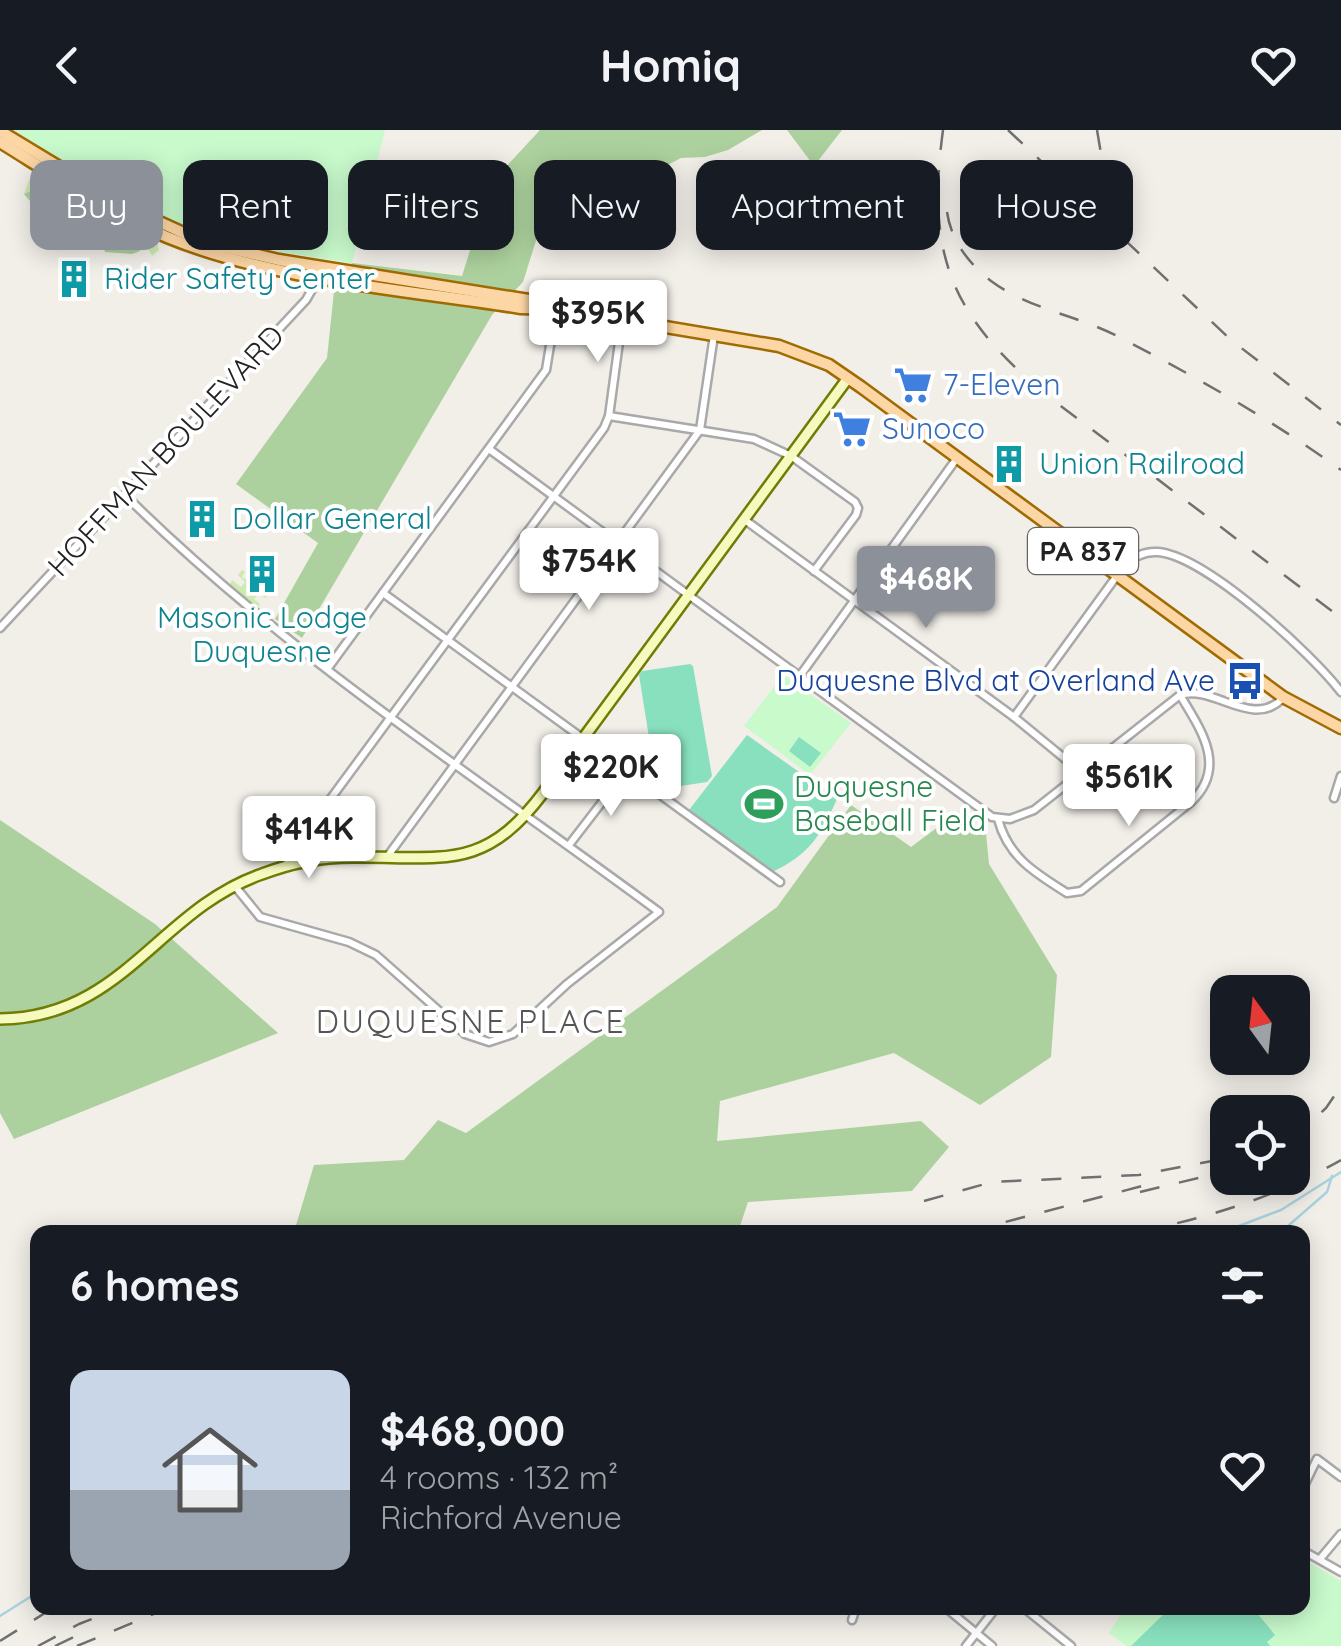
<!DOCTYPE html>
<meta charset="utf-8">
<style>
:root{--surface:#171b24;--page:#20242c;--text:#f1f3f6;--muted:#9ea1a6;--accent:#8c9099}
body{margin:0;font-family:Quicksand,sans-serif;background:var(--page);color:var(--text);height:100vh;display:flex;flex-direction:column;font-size:38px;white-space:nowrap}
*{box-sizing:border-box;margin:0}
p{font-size:32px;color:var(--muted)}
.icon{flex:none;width:55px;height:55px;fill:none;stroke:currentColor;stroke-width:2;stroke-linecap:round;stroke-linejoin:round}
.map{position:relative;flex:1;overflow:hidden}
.sheet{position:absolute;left:30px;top:1095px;width:1280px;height:390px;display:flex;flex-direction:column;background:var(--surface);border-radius:20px;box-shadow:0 5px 25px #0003}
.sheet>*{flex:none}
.guide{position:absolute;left:30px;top:30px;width:1282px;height:90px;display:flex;gap:20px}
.needle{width:65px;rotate:345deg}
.buttons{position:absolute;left:1210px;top:845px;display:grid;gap:20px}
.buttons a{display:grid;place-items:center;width:100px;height:100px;border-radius:20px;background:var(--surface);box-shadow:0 5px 25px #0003;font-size:50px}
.price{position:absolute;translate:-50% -85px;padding:0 22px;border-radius:10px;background:#fff;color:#222;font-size:32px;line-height:65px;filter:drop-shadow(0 2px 5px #0008)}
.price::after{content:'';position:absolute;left:50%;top:60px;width:30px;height:22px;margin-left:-15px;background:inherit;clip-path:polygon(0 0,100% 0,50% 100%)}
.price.selected{background:var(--accent);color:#fff}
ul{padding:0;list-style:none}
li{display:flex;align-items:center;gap:30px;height:250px;padding:0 40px}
li span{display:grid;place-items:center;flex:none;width:280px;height:200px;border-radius:20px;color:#555}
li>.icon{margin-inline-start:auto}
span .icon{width:120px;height:120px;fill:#fffc;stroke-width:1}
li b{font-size:42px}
h2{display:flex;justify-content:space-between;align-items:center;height:120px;padding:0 40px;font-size:42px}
.chip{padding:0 35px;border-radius:20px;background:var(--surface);box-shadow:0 5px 25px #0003;font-size:35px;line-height:90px}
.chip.selected{background:var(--accent);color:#fff}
header{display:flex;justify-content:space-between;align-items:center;height:130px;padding:0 40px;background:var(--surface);font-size:45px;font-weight:700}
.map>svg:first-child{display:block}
.grass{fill:#cdebb0}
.forest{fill:#add19e}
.park{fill:#c8facc}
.pitch{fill:#88e0be}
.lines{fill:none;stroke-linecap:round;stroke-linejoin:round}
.stream{stroke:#aad3df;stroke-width:2.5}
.street-casing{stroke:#a9a9a9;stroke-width:11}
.secondary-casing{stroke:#707d05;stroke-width:14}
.primary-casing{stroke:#a06b00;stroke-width:15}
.street{stroke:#fff;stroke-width:6}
.secondary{stroke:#f7fabf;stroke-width:9}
.primary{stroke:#fcd6a4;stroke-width:10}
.rail{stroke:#707070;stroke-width:2.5;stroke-dasharray:20 20;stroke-linecap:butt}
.labels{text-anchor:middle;stroke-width:8;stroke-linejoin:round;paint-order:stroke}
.shield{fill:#fff;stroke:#646464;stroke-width:2.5}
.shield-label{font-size:28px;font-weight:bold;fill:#222}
.culture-label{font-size:30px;fill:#0d838f;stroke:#fff;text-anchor:start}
.shop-label{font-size:30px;fill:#366cbe;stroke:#fff;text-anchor:start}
.street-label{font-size:30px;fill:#222;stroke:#fff}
.transit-label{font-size:30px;fill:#164399;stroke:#fff;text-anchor:end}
.leisure-label{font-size:30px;fill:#27864d;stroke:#fff;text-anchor:start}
.neighbourhood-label{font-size:32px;letter-spacing:2.5px;fill:#555;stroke:#fff}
</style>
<header><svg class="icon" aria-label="back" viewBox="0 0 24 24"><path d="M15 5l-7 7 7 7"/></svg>Homiq<svg class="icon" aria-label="heart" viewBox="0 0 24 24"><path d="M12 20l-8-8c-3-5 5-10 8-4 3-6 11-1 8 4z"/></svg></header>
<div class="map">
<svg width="1341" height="1516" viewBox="0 0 1341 1516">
<rect width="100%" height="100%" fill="#f2efe9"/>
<g class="grass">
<polygon points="40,46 156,109 159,120 152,126 140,104 65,61 55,63 43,56 24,64 29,50"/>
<polygon points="242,440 245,442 242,447 269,464 265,468 259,464 254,469 260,474 258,477 229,456 232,450 241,457 245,452 238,445"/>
</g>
<g class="forest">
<polygon points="540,0 762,0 728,20 705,27 681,28 614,63 550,66 523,152 492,185 302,508 275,489 318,413 236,354 327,228 334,161 352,133 462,146 491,53"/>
<polygon points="787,0 842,0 814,36"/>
<polygon points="43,56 55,62 65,61 58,73 64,85 51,90 57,83 46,68 35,77 24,64"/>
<path d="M69,67L131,103L140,121L132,124L105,122C100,100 71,93 62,71Z"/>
<polygon points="851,675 911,717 958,682 986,703 989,734 1057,845 1051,927 980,975 894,923 720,971 717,1011 921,991 949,1017 912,1061 748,1072 738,1102 294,1102 314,1035 404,1030 438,990 466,1003 777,777"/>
<polygon points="0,690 155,794 278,903 14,1009 0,983"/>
</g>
<g class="park">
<path d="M14,0H385L352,133C281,123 211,111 145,79C99,57 57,27 14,0Z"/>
<polygon points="783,545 851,593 810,645 744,596"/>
<polygon points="1303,1429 1341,1451 1341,1516 1126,1516 1109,1503 1121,1484 1118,1478 1302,1478"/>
</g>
<g class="pitch">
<polygon points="690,534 693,536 712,646 707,652 661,659 657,657 639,545 642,541"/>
<path d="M747,605L837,669C821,705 809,725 772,742L689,680Z"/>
<polygon points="799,607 821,623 810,637 789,621"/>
<polygon points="1170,1478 1253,1478 1275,1505 1267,1512 1270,1516 1131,1516"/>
</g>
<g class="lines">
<g class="stream">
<polyline points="1223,1102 1281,1080 1341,1042"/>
<polyline points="1281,1102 1327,1062 1332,1046"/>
<polyline points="0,1486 38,1462"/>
</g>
<g class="street-casing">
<g id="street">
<polyline points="609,286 754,309 791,326 855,372 858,378 856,385 814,441"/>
<path d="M489,319L992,687L1010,689L1034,680L1180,565C1214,554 1252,600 1283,568"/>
<path d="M125,365C285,524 478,648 659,782L567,854L513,904L489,912L465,904L376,825L349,812L260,787L234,755"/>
<polyline points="745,390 1014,587 1081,642"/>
<polyline points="383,463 780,752"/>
<polyline points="0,498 306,170 314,156 319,137"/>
<polyline points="328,538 546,240 556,179"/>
<polyline points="799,547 957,328"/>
<path d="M1014,587L1124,436C1133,427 1145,421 1158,422C1206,426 1312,524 1341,562"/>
<polyline points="1334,668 1341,646"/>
<path d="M998,689C1008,727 1035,743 1067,763L1081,761L1191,672C1228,637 1201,600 1180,565"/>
<polyline points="569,715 626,641"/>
<polyline points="387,727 700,300 714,205"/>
<polyline points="286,735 298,713 604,298 609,286 622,190"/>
<polyline points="1302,1360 1317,1329 1341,1347"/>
<polyline points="1302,1420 1341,1442"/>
<polyline points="1320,1429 1341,1404"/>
<polyline points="946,1478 992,1516"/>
<polyline points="1024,1478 1071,1516"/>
<polyline points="852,1490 856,1478"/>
<polyline points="966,1516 996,1478"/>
</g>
</g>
<g class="secondary-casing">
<path id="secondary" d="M0,889C123,888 158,780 262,744C293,732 327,726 360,727C446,727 485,740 543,663L848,248"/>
</g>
<g class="primary-casing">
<g id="primary">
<polyline points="0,1 122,75 188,105 224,117 279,130 535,171 550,177"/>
<path d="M0,12C55,46 108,82 167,107C271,150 408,160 521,178L558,179L779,216L829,235L861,257L1283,567L1341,598"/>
</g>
</g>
<use href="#street" class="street"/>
<use href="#secondary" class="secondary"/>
<use href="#primary" class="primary"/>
<g class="rail">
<path d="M943,0C926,126 951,187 1049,267L1341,488"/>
<polyline points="1008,0 1231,210 1341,295"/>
<polyline points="1097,0 1106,53 1131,103"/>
<path d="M947,82C951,110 968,133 991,151C1029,179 1076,185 1117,206C1193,245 1272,290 1341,340"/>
<polyline points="1292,1009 1326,978 1341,956"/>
<polyline points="1140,1062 1223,1042"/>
<polyline points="924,1071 992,1052 1139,1045 1228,1028"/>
<polyline points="967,1102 1150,1054"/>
<path d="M1138,1102C1210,1087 1276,1067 1341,1030"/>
<polyline points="0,1511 53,1478"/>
<polyline points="38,1516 79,1494 121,1478"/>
<polyline points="55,1516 88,1500"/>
<polyline points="77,1516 168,1478"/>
</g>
</g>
<defs>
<g id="building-bare" transform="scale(3)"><path d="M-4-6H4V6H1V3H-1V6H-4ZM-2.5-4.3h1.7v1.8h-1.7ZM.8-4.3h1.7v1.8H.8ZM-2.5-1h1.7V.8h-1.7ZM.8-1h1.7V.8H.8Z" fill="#0f9aa8" stroke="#fff" stroke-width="2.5" paint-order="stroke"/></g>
<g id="supermarket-bare" transform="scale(3)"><path d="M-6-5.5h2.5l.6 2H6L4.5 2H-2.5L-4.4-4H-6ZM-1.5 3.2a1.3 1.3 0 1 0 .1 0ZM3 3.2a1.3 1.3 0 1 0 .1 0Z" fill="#3f7fe0" stroke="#fff" stroke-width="2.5" paint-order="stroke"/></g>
<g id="bus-bare" transform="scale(3)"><path d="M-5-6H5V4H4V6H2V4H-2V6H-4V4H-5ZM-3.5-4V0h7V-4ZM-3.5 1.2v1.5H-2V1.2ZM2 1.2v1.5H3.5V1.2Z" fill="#1a4fb4" stroke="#fff" stroke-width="2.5" paint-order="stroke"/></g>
<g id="stadium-bare" transform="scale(3)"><path d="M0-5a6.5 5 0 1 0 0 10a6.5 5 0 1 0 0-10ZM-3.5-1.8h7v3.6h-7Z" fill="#2e9e5b" stroke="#fff" stroke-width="2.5" paint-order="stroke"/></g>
</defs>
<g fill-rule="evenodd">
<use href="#building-bare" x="74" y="149"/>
<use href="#supermarket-bare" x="913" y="255"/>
<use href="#supermarket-bare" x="852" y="299"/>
<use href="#building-bare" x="1009" y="334"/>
<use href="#building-bare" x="202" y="389"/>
<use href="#building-bare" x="262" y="444"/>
<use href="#bus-bare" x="1245" y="551"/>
<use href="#stadium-bare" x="764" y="674"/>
</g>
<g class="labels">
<rect class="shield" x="1028" y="398" width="110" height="46" rx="8"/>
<g class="shield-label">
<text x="1083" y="431">PA 837</text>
</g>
<g class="culture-label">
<text x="104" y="159">Rider Safety Center</text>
<text x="1039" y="344">Union Railroad</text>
<text x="232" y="399">Dollar General</text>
<text x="262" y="498" text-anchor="middle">Masonic Lodge<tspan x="262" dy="34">Duquesne</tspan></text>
</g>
<g class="shop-label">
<text x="943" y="265">7-Eleven</text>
<text x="882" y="309">Sunoco</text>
</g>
<g class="street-label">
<text transform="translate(166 321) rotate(-47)" y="10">HOFFMAN BOULEVARD</text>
</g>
<g class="transit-label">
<text x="1215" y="561">Duquesne Blvd at Overland Ave</text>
</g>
<g class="leisure-label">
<text x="794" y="667">Duquesne<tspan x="794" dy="34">Baseball Field</tspan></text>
</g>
<g class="neighbourhood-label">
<text x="471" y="903">DUQUESNE PLACE</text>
</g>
</g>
</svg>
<div class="buttons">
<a><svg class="needle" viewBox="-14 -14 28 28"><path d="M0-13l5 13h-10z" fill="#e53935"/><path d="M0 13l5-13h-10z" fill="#9ea1a6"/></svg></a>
<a><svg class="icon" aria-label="locate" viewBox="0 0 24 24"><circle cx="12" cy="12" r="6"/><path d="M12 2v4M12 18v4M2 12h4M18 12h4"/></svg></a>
</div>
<b class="price" style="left:598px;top:235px">$395K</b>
<b class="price" style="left:589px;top:483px">$754K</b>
<b class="price selected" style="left:926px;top:501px">$468K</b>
<b class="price" style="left:611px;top:689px">$220K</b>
<b class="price" style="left:1129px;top:699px">$561K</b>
<b class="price" style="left:309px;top:751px">$414K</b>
<div class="guide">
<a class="chip selected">Buy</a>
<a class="chip">Rent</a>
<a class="chip">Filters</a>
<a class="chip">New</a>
<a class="chip">Apartment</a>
<a class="chip">House</a>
</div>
<section class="sheet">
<h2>6 homes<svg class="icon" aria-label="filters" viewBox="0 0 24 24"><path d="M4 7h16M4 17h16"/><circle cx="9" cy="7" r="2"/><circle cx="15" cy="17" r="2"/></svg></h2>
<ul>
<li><span style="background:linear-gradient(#c9d6e8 60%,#9aa5b1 0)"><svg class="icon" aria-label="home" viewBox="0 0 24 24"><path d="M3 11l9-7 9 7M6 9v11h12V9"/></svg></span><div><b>$468,000</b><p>4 rooms · 132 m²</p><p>Richford Avenue</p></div><svg class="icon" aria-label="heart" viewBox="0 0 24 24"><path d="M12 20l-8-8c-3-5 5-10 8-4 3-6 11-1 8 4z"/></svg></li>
</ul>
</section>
</div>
